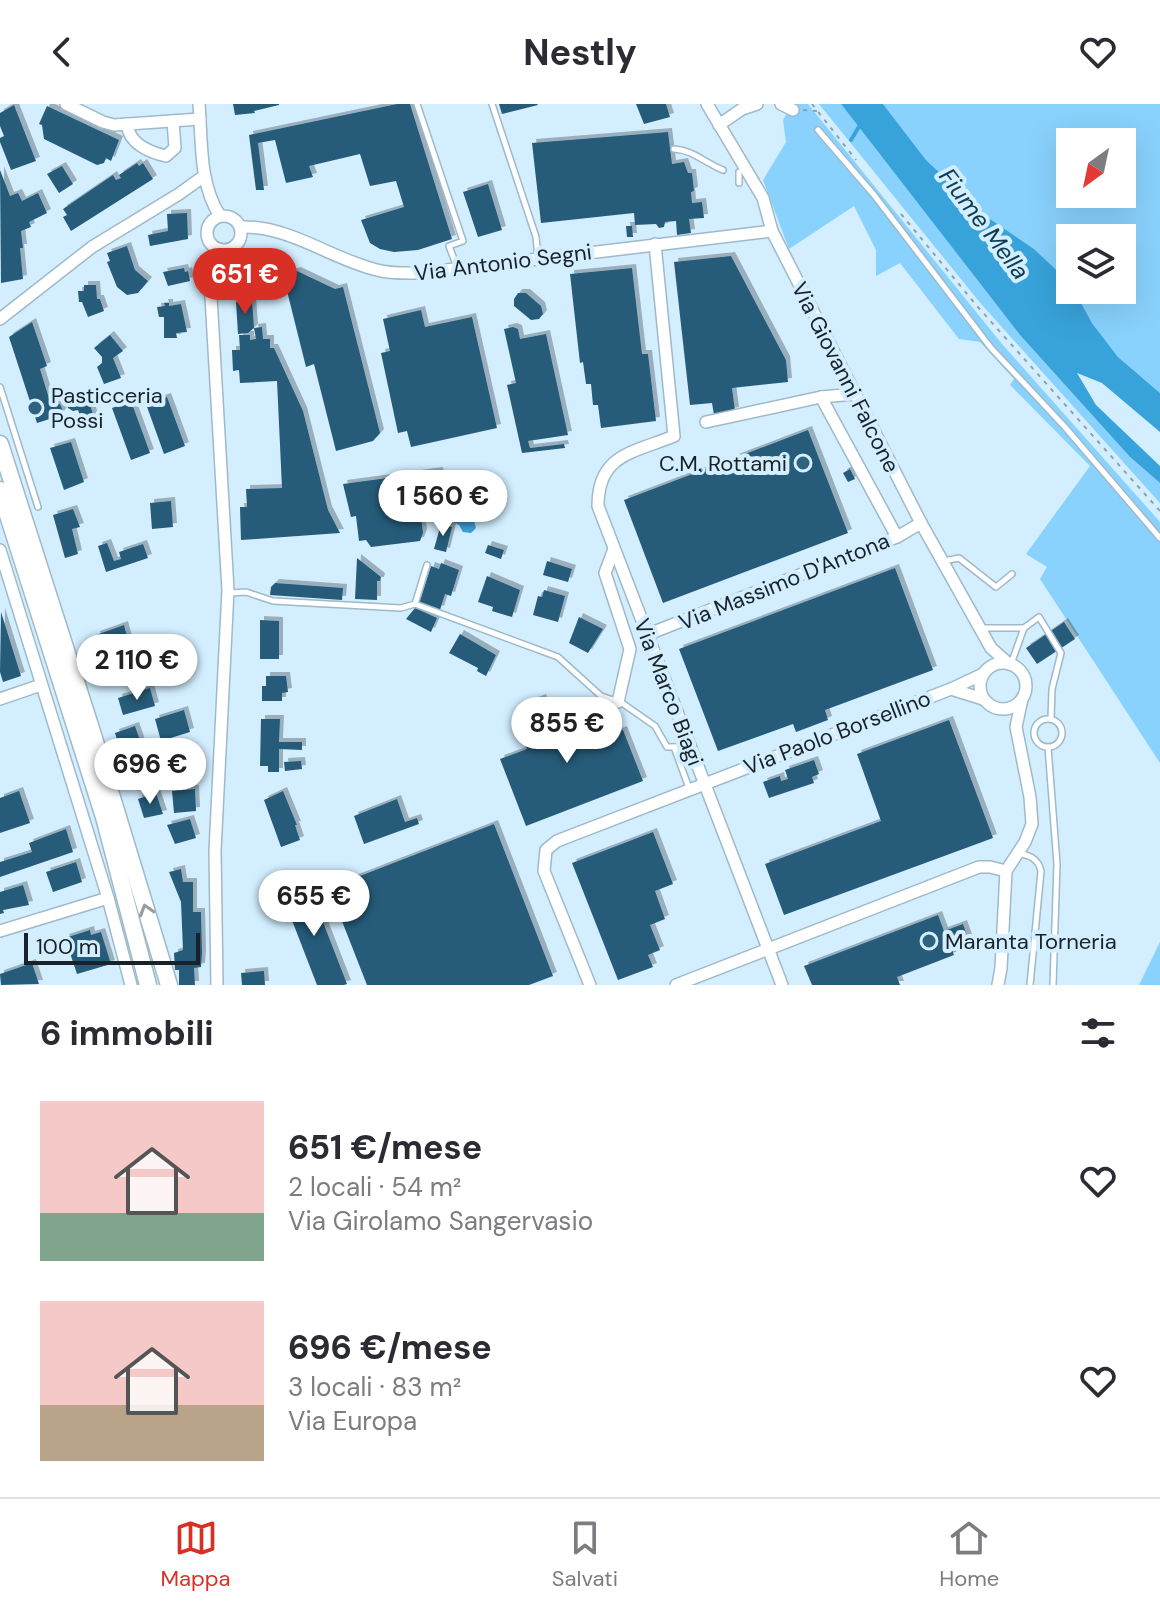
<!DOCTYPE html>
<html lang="it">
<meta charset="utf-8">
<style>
:root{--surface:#fff;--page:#f2f2f3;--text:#2b2b33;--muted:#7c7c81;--line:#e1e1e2;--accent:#d93025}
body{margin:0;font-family:"DM Sans",sans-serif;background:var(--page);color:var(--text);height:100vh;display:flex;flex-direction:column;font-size:30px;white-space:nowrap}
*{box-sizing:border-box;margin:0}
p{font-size:26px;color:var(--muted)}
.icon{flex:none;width:44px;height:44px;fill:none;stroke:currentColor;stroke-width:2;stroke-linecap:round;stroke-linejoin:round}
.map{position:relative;height:881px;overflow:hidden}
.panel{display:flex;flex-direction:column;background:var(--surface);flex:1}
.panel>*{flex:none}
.needle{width:52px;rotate:213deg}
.buttons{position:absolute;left:1056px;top:24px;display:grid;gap:16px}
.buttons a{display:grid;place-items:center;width:80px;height:80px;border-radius:0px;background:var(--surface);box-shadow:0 8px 32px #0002;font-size:40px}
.scale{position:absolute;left:24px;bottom:20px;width:176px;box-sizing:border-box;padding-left:8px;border:4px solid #182228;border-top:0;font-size:22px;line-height:28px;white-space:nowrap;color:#182228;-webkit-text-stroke:6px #d2eeff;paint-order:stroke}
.price{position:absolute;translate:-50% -68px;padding:0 18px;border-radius:28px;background:#fff;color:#222;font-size:26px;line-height:52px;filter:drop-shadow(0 2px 4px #0008)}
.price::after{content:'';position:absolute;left:50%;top:48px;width:24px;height:18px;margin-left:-12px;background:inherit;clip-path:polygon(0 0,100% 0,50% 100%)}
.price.on{background:var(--accent);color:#fff}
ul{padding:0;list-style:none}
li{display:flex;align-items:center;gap:24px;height:200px;padding:0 40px}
li span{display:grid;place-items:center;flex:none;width:224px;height:160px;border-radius:0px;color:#555}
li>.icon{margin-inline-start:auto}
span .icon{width:96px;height:96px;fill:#fffc;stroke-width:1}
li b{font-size:34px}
h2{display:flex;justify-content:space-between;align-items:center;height:96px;padding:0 40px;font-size:34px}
header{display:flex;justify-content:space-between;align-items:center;height:104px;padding:0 40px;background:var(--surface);font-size:36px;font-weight:700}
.tab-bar{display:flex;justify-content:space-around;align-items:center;height:112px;border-top:2px solid var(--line);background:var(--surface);font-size:22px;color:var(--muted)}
.tab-bar a{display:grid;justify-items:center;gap:4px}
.tab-bar .on{color:var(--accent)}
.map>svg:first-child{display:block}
.green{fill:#88d2fd;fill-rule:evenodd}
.water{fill:#38a3da}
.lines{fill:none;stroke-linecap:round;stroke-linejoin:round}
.stream{stroke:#38a3da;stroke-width:4}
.building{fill:#255c79;filter:url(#shadow)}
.lane-casing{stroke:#9fb9c9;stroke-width:8}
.street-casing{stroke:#9fb9c9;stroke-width:14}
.primary-casing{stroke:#9fb9c9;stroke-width:19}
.path{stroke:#8ca2ae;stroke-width:2;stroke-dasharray:4 6;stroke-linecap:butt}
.lane{stroke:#fff;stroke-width:5}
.street{stroke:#fff;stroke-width:11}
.primary{stroke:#fff;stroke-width:16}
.oneway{stroke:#979c9e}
.poi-dot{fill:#2e627e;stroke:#d2eeff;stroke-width:3}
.labels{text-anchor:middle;stroke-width:8;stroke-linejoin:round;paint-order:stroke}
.street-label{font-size:22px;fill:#182228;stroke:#d2eeff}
.poi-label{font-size:22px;fill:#182228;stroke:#d2eeff;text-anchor:start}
.water-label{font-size:24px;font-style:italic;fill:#0e3b51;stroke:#d2eeff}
</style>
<header><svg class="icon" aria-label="back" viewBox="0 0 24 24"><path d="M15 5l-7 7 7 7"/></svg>Nestly<svg class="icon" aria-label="heart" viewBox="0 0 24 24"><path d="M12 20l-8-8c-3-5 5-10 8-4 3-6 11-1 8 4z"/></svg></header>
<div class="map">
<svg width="1160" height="881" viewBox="0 0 1160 881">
<defs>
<filter id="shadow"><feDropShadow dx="4" dy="-4" stdDeviation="0" flood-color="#0004"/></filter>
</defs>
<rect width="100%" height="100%" fill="#d2eeff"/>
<g class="green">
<polygon points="788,0 808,0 1002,240 1160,418 1160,659 1040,475 1047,463 1026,450 1090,362 1010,281 1014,275 980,238 959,235 900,159 876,172 876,146 854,102 789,145 763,76 786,38 783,16 786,11 792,9"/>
<polygon points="819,0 841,0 1020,231 1130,353 1160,379 1160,399 982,201"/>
<path d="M883,0H1160V289L1118,253L1092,219L1074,186H1122V134H1070V180L1034,145L987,113L926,56ZM1070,38H1122V90H1070Z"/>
<polygon points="1160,838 1160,881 1139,881"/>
</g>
<g class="water">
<polygon points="841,0 883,0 926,56 987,113 1034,145 1070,179 1070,186 1074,186 1092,219 1118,253 1160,289 1160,328 1102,279 1077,269 1096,301 1160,362 1160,379 1130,353 1020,231"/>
<polygon points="458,409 474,417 476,424 471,429 463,428 459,421 451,417 453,410"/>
</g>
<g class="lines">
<polyline class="stream" points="851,36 860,21"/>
</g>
<g class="building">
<polygon points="233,0 279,0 279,1 254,7 255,9 235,11"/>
<polygon points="397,0 410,0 452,135 418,146 394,148 380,145 370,139 361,116 404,103 396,77 370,82 360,50 309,62 313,73 286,79 275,36 258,39 264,86 256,86 249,31"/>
<polygon points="499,0 537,0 538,1 502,10"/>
<polygon points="636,0 666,0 670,13 644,20"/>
<polygon points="14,1 36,57 11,66 0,38 0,34 4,32 0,22 0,9"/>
<polygon points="47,2 119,36 111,57 106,54 104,59 97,61 44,35 42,21 39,20"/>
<polygon points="668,28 672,60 684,58 688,69 692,69 694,87 691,88 692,99 702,98 704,114 689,115 691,129 677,131 676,117 665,118 664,123 659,124 656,120 635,121 634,109 541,119 532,39"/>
<polygon points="137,59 139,62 143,59 153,75 71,127 63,113 67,111 63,105 113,71 116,76 121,74 119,71"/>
<polygon points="62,62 73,80 59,89 47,70"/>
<polygon points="0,66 10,92 18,89 22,97 38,89 47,109 29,118 31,123 21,127 23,144 20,144 23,175 1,179"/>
<polygon points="488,80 502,126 478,133 463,88"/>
<polygon points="187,109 188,135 150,142 148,131 168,127 167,110"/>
<polygon points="626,122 632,122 633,133 627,133"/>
<polygon points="127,142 135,166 148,177 138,189 127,191 117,183 107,158 110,157 107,149"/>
<polygon points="731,152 786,256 788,278 732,284 735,307 714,311 712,299 690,301 674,158"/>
<polygon points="184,164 185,168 188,167 190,177 168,182 163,168"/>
<polygon points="632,164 642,250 648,250 656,317 601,324 598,301 593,301 591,280 586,280 583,258 580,259 570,170"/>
<polygon points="297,167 335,185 343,183 380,329 373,337 336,347 314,260 306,263 283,171"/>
<polygon points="84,181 96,181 97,195 100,195 104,207 88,213 82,198 79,198 78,187 84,187"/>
<polygon points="518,189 526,189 541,202 543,210 539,215 531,216 514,202 514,195"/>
<polygon points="243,195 252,196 254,224 248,229 238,230 236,198"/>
<polygon points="164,199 169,199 169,202 181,200 187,228 176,229 177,234 164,234 164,213 159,213 157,203 165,202"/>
<polygon points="421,206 425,223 472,213 497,324 411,343 407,327 398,329 381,249 390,247 383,215"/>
<polygon points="32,218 47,262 40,265 51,301 60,300 63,307 59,312 37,319 9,233"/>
<polygon points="262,223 263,235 270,235 270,244 274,244 303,307 328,406 340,429 241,436 240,403 247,403 246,385 282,384 277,277 240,279 239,266 233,267 232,246 240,246 239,231 250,231 250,236 256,235 254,224"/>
<polygon points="513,223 518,225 520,235 546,230 568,331 528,337 530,344 564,340 565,344 522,349 507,281 516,279 504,225"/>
<polygon points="110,231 123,247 113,254 121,274 104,280 97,263 102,259 102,253 94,244"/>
<polygon points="86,289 95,316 83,320 78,306 73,307 68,304 66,296"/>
<polygon points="167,293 185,342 164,350 146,300"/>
<polygon points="131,297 150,349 131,356 112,304"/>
<polygon points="808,326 848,429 663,499 624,396"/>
<polygon points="71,338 84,378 64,386 50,344"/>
<polygon points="850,365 855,375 848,378 843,369"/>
<polygon points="439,367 441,384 434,385 437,404 420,404 423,429 420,437 371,443 366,436 359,437 356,412 351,413 343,380"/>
<polygon points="171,397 173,423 152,425 150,399"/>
<polygon points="73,405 80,423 72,425 78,450 65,454 53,411"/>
<polygon points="441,420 452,423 446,448 434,445"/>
<polygon points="107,439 114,457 121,455 119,448 143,440 148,454 106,468 98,442"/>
<polygon points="488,441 504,446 501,455 485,449"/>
<polygon points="357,454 381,473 380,477 377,477 377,496 355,495"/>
<polygon points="547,457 572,465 568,478 543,471"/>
<polygon points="441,459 459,466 451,492 445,490 440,506 419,499 431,462 439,465"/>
<polygon points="895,464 933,566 825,606 828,616 796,628 793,620 718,647 679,545"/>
<polygon points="487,472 520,486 512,513 492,507 493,503 478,498"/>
<polygon points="275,479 343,484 342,496 270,491 271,483"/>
<polygon points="544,486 565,492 558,518 533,511 538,492 542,493"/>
<polygon points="415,504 437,514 431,528 406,515"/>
<polygon points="1,508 21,572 3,578 0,568"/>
<polygon points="579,513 603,525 588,549 569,539"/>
<polygon points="260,516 279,517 279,555 260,555"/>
<polygon points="1064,518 1075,535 1037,560 1026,544"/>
<polygon points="124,521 137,569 111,578 108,569 123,564 120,554 105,559 96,531"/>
<polygon points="460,530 496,551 486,572 477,567 478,564 449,549"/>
<polygon points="266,572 286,572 288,588 282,589 282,597 262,597 262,582 266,582"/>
<polygon points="150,584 155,602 123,611 118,594"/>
<polygon points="542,594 550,616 564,611 571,628 602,616 609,632 623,626 643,677 526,722 500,655 527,645 521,628 533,623 524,601"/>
<polygon points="184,606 190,628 161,637 155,615"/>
<polygon points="261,615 280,615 279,638 302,638 302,646 279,645 279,668 268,668 268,662 260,662"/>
<polygon points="949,616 993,734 784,811 765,760 881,717 857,650"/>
<polygon points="135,622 143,645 122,652 115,629"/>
<polygon points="184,647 193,664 161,675 159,667 167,665 163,654"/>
<polygon points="814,656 819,670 812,673 814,679 769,694 763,678 780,672 781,677 788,675 785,666"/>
<polygon points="301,657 302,665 285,667 284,658"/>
<polygon points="141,659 146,677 132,681 129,672 134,671 132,661"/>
<polygon points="195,685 196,707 174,709 172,687"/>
<polygon points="19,687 30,719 0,729 0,694"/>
<polygon points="283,687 297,721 295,721 300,736 281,743 264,696"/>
<polygon points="156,689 163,710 144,714 138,695"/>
<polygon points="397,695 405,718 417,714 419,720 364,740 354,712"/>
<polygon points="190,715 196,734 175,740 167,721"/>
<polygon points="494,720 553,872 529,881 367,881 329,784"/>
<polygon points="66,725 73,748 0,773 0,758 32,748 29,739"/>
<polygon points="653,728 673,780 655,787 665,815 650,821 660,846 648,851 653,863 618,876 572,759"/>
<polygon points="76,758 82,778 53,788 46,768"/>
<polygon points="181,765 183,778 193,778 193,808 201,808 202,849 201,863 194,864 195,881 179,881 179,866 175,866 174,849 183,846 181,798 169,768"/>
<polygon points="23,781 29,801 3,806 4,809 0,810 0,788"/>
<polygon points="309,782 347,880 344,881 317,881 283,793"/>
<polygon points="938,811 944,827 963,820 968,834 950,841 954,851 897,873 900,881 812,881 804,862"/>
<polygon points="90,826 91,831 101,828 111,860 77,870 65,834"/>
<polygon points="32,859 39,880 1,881 0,870"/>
<polygon points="264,867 265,881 242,881 241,869"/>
</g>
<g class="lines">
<g class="lane-casing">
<g id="lane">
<polyline points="417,0 463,137 449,142 457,163"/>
<polyline points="492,0 536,133 538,153"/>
<polyline points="818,26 874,91 991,244 1064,322 1160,434"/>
<path d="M674,45C693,46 705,59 723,66"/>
<polyline points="739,68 739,79"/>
<polyline points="0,283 38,403"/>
<polyline points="944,457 959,454 996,483 1012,470"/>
<polyline points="427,461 415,500 558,553 601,592 622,599 655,622 667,643 676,643 687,638"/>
<polyline points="230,489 246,488 273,497 401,504 415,500"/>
<polyline points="981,524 1024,524 1039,513 1061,549 1052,585 1051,615"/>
<polyline points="1011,560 1024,524"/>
<circle cx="1048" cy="629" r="14"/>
<polyline points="674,643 689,684"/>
<polyline points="1048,643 1057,760 1053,881"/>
<path d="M1017,749C1029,751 1038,754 1041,767L1030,881"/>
</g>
</g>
<g class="street-casing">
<g id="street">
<polyline points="66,0 103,18 114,21 200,15"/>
<path d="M199,0C202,38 199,80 220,112"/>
<polyline points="707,0 763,94 772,127 921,419 991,544 1009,560"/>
<polyline points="781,0 793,6"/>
<path d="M127,20C129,39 148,48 166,52L175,44L173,17"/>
<polyline points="719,21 742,5 757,0"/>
<circle cx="224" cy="129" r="17"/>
<path d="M240,123C289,121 331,155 377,166C391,170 406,169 421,169L772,127"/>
<path d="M655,140L674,332C633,349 598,350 598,402L782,881"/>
<polyline points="0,215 92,143 179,90 204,72"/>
<polyline points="821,293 897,433"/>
<polyline points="706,318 821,293 855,290"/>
<polyline points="614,445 605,469 630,545 618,598"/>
<polyline points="0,446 108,794 131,881"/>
<polyline points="646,531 897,433 921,419"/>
<circle cx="1003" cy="582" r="23"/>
<polyline points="951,585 983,595"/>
<polyline points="0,595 41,581"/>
<polyline points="0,827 108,794"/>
<polyline points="217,881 215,747 228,486 211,193 213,165 219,145"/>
<polyline points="590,881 544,767 546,746 557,737 951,585 983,570"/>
<polyline points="676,881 979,763 990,763 1006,767"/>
<polyline points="998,881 1001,864 1006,767 1025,738 1032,720 1030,693 1016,623 1022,595"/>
</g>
</g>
<g class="primary-casing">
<g id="primary">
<polyline points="0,340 93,631 169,881"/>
<polyline points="0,386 104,713 148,881"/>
</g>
</g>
<g class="path">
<polyline points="812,0 856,56"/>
<polyline points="803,6 817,7"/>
<polyline points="901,110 977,202 1160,407"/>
</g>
<use href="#lane" class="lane"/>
<use href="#street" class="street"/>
<use href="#primary" class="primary"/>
</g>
<defs><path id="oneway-chevron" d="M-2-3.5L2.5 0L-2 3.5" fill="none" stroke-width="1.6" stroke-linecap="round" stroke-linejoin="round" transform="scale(2)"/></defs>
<use class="oneway" href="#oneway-chevron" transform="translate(146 806) rotate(-107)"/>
<g class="poi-dot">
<circle cx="35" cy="304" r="8"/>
<circle cx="803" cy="359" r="8"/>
<circle cx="929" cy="837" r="8"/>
</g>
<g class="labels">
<g class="street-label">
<text transform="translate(503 158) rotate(-7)" y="8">Via Antonio Segni</text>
<text transform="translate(846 273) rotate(63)" y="8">Via Giovanni Falcone</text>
<text transform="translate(784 477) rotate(-22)" y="8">Via Massimo D'Antona</text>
<text transform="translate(669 588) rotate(69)" y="8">Via Marco Biagi</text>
<text transform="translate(837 628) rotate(-21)" y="8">Via Paolo Borsellino</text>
</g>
<g class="poi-label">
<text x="51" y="299">Pasticceria<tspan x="51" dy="25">Possi</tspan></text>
<text x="787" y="367" text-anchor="end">C.M. Rottami</text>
<text x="945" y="845">Maranta Torneria</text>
</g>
<g class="water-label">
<text transform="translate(984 120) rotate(53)" y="8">Fiume Mella</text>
</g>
</g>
</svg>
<div class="buttons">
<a><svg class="needle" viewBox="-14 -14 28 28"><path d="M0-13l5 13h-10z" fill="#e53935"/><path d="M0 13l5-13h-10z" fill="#7c7c81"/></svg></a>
<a><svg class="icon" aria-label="layers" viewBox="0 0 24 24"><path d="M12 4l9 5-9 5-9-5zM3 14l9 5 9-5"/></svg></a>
</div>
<div class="scale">100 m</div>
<b class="price on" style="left:245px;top:212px">651 €</b>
<b class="price" style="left:443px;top:434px">1 560 €</b>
<b class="price" style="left:137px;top:598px">2 110 €</b>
<b class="price" style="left:567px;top:661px">855 €</b>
<b class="price" style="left:150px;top:702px">696 €</b>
<b class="price" style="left:314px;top:834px">655 €</b>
</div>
<section class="panel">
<h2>6 immobili<svg class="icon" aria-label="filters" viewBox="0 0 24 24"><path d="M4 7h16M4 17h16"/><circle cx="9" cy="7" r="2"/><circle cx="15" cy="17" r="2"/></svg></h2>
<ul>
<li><span style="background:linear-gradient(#f6c9c9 70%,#7fa58c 0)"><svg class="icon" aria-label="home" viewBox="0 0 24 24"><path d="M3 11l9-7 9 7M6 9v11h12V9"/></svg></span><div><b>651 €/mese</b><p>2 locali · 54 m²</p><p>Via Girolamo Sangervasio</p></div><svg class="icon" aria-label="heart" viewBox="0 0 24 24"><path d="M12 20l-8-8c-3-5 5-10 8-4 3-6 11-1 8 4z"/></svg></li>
<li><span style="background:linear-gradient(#f6c9c9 65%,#b9a48a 0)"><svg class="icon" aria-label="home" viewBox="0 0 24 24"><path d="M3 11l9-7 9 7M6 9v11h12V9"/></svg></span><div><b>696 €/mese</b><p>3 locali · 83 m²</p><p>Via Europa</p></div><svg class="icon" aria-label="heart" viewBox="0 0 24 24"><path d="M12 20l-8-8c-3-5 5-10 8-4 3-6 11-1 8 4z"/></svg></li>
</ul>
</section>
<nav class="tab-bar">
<a class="on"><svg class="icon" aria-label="map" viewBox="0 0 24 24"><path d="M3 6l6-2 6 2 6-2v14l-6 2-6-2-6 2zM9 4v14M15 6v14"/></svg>Mappa</a>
<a><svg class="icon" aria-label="saved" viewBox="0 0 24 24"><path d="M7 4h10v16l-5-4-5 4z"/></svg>Salvati</a>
<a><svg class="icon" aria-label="home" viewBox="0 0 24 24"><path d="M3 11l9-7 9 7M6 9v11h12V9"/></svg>Home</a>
</nav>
